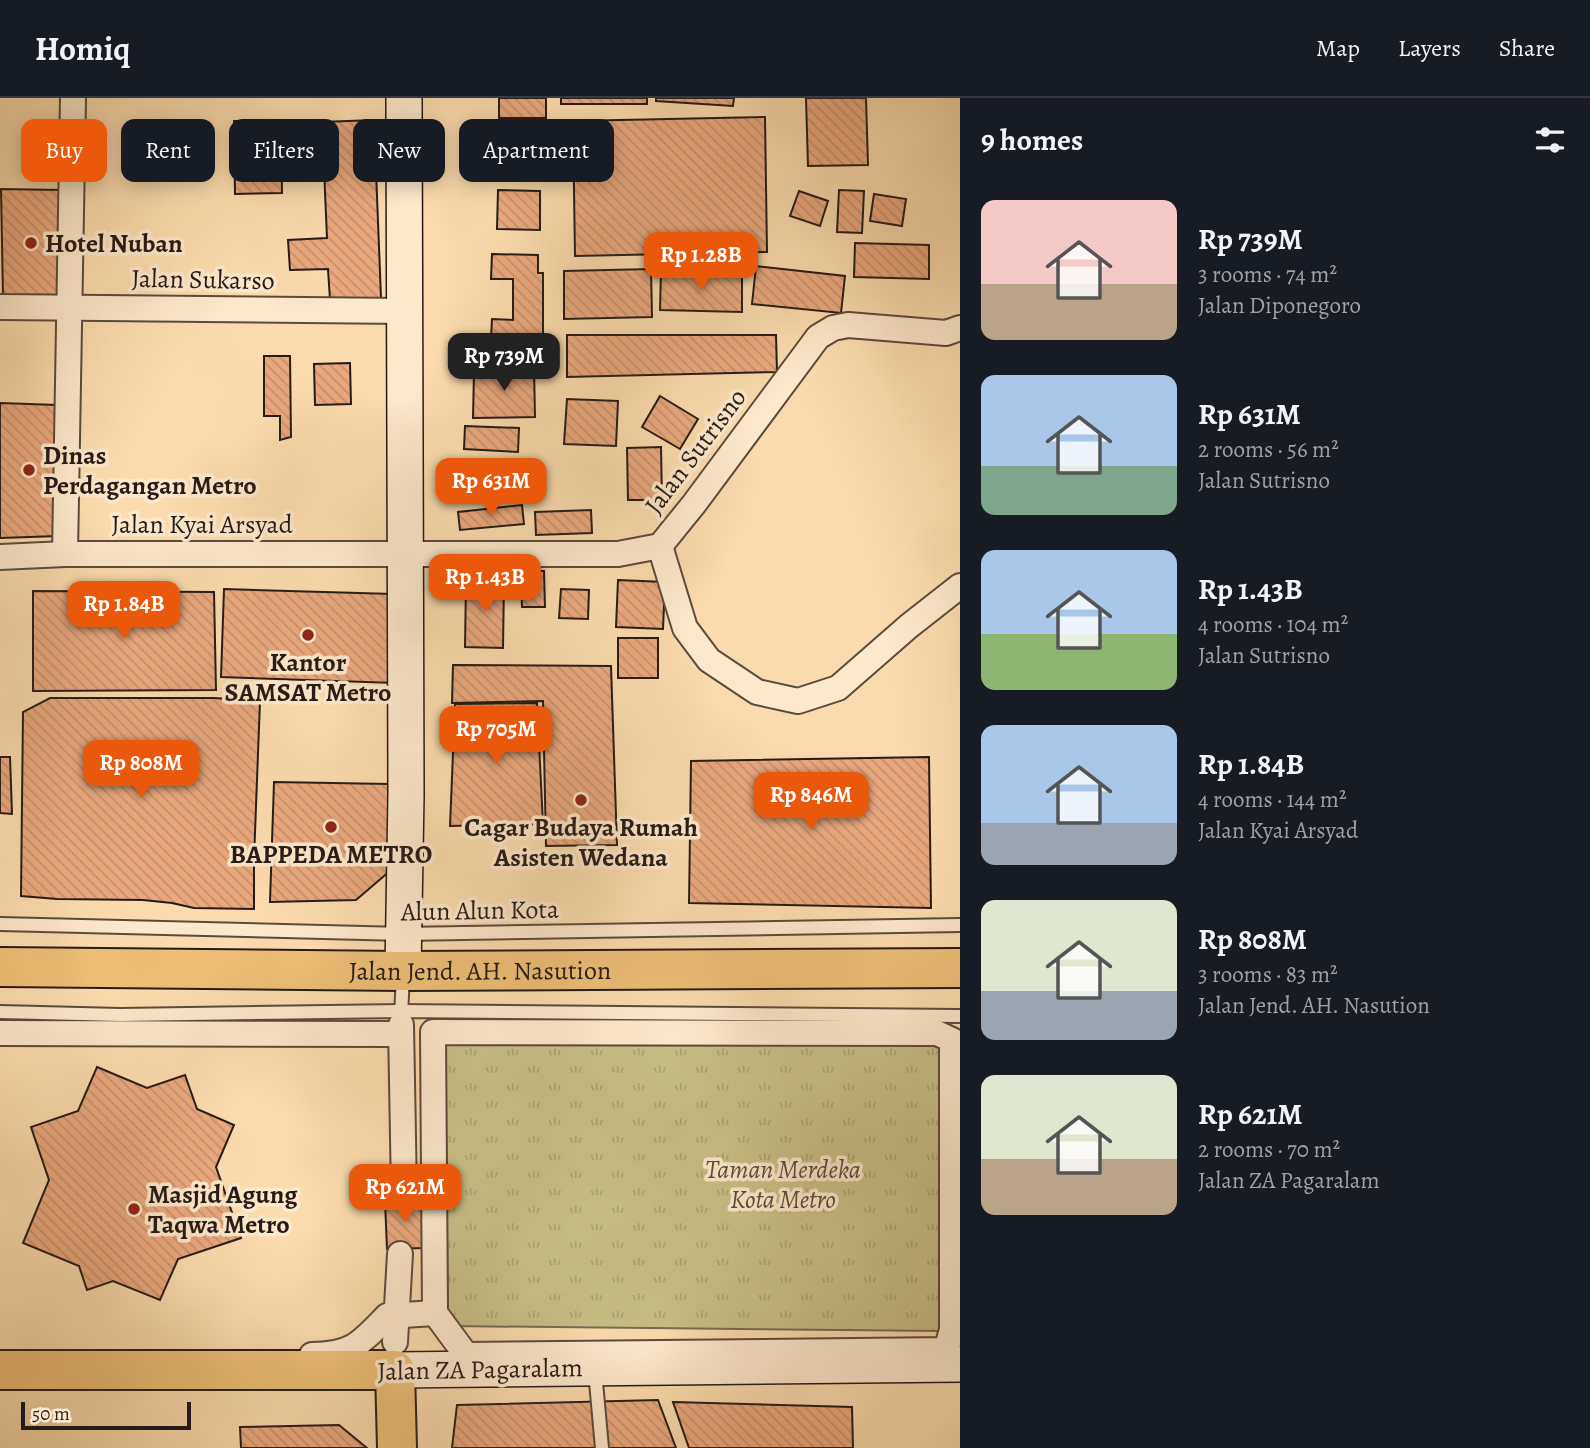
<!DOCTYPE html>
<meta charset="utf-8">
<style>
:root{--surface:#171b24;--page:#20242c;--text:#f1f3f6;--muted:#9ea1a6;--line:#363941;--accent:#ea580c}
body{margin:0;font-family:Alegreya,serif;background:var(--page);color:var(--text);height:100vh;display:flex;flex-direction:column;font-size:26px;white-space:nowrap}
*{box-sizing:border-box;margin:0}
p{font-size:23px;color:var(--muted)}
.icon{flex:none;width:38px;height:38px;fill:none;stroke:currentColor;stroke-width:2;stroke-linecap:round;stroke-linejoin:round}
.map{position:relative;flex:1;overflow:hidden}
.sheet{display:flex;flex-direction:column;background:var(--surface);width:630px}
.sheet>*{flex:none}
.hud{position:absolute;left:21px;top:21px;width:665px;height:63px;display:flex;gap:14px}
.scale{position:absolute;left:21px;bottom:18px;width:170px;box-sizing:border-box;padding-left:7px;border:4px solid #261b16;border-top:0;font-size:19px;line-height:24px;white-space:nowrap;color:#261b16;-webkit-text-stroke:5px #fce8ca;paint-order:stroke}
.price{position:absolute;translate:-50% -60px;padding:0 16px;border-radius:14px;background:var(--accent);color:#fff;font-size:23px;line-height:46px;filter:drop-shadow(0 2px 4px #0008)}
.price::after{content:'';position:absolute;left:50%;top:42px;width:21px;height:16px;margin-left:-10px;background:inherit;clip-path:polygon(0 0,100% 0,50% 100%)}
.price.active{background:#222;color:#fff}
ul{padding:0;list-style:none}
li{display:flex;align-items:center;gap:21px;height:175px;padding:0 21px}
li span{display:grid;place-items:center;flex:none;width:196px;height:140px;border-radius:14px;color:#555}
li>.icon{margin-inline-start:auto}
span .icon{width:84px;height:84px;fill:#fffc;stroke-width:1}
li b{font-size:30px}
h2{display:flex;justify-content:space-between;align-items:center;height:84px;padding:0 21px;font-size:30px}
.pill{padding:0 24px;border-radius:14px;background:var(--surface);box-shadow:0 4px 18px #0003;font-size:24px;line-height:63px}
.pill.active{background:var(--accent);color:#fff}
header{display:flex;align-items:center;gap:42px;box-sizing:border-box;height:98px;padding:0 35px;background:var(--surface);border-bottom:2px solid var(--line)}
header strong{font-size:33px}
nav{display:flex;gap:38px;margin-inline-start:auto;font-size:24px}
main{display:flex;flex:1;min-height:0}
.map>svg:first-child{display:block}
.park{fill:url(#park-tufts);stroke:#766c4e;stroke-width:2}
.building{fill:url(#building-back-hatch);stroke:#261b16;stroke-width:2}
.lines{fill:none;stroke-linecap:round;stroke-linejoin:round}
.lane-casing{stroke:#5b4b3c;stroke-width:16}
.street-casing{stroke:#5b4b3c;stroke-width:28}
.secondary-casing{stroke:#261b16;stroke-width:38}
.primary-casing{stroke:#261b16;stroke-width:42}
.highway-casing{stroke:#261b16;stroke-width:42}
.lane{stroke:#fce8ca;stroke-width:12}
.street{stroke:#fce8ca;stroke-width:24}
.secondary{stroke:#fce8ca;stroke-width:35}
.primary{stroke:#eebe76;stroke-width:38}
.highway{stroke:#eebe76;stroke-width:38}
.poi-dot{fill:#8f2418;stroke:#fce8ca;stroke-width:2.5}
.labels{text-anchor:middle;stroke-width:7;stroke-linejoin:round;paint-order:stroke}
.poi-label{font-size:26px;font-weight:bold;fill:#261b16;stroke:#fce8ca;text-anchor:start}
.street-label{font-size:26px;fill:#261b16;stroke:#fce8ca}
.park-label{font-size:26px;font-style:italic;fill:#564c37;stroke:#fce8ca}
</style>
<header>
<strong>Homiq</strong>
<nav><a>Map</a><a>Layers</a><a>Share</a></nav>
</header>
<main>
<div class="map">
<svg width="960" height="1350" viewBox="0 0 960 1350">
<defs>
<pattern id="park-tufts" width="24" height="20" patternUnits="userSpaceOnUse" patternTransform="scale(1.75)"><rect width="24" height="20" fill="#c6be85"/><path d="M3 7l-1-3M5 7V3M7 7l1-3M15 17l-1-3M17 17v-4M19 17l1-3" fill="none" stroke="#aaa372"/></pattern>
<pattern id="building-back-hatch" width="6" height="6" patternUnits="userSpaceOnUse" patternTransform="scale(1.75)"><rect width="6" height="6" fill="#eaa87e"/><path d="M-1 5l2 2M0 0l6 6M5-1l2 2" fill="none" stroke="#c9906c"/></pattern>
</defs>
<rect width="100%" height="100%" fill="#fbdbad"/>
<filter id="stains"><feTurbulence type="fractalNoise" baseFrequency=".00286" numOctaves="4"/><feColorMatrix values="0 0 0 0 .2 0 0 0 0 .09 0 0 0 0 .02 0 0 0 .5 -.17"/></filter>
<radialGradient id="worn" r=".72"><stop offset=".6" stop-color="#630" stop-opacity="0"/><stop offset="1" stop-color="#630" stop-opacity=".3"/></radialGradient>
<polygon class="park" points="445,942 944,942 941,1233 448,1228"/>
<g class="building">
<rect x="499" y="0" width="47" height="20"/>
<rect x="561" y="0" width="86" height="6"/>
<polygon points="656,0 734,0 733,8 656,3"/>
<polygon points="806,0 866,0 868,67 808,68"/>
<polygon points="765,19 767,154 575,158 573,23"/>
<polygon points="374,22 381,200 330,202 328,171 290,172 288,142 327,140 322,24"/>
<polygon points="234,23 281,23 282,95 235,96"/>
<polygon points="1,91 62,92 59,199 3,198"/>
<polygon points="498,92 540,93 540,132 497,131"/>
<polygon points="839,92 864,93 862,135 837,134"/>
<polygon points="799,93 828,103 820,128 790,118"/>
<polygon points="874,96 906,101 902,128 870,123"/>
<polygon points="855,145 929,147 929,181 854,179"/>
<polygon points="492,156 538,157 538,175 543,175 543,236 538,236 538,242 491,240 492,221 513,222 513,181 491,181"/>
<polygon points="756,168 845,178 841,215 752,206"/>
<polygon points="651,171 652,219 564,221 564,173"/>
<polygon points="661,173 742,175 742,214 660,212"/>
<polygon points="567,237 776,237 777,274 567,279"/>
<polygon points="264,258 290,258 291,339 280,342 280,318 264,318"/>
<polygon points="350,265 351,306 315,307 314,266"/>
<polygon points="534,268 535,319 473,320 474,273"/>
<polygon points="660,298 698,321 680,351 642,329"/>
<polygon points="567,301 618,303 616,348 564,346"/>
<polygon points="0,305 57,307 59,438 0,440"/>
<polygon points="465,328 519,330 518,354 464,351"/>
<polygon points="661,349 662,402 628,402 627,350"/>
<polygon points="456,362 537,364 536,400 455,399"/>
<polygon points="522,407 524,426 460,432 458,414"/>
<polygon points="591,412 592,435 536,437 535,414"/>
<polygon points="521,473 544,473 545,509 522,509"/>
<polygon points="466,482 504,483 503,550 465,549"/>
<polygon points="618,482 665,484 663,531 616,529"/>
<polygon points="224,491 393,496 395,585 221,579"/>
<polygon points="561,491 589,492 588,521 559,520"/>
<polygon points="33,493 214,494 216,592 33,593"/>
<rect x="618" y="540" width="40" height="40"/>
<polygon points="453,567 611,568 617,747 546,748 543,603 452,605"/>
<polygon points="50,600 214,600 260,603 254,761 254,811 194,810 172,805 143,802 57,801 21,798 23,614"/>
<polygon points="537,605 543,726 450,728 455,606"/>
<polygon points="0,659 10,659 12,716 0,715"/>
<polygon points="929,659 931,810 689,805 691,663"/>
<polygon points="274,684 390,686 391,772 356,802 270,804"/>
<polygon points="97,969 147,990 185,977 197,1011 234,1027 216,1069 241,1140 178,1161 160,1202 113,1183 87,1192 79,1168 23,1145 49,1082 31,1029 78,1013"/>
<polygon points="423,1101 426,1150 387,1151 385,1103"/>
<polygon points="658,1302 676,1350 452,1350 457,1307"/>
<polygon points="673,1304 852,1309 853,1350 689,1350"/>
<polygon points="339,1327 367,1350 241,1350 240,1329"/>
</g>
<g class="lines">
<g class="lane-casing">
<g id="lane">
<polyline points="0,826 403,836 960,827"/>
<polyline points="0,914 120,917 401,913 960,918"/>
<polyline points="401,918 403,877"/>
<polyline points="595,1273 602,1350"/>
</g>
</g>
<g class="street-casing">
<g id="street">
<polyline points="0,209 405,213"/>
<polyline points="660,448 685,530 709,562 757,594 798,603 838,590 909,528 960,488"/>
<polyline points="65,456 73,0"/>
<polyline points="0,459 65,456 618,456 660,448 694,406 818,239 833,230 848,227 946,235 960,230"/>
<polyline points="401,927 404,1095"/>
<polygon points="433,934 937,935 952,942 952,1232 946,1252 466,1257 435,1215"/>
<polyline points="0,935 401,936"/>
<polyline points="395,1244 400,1156"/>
<path d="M312,1257C352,1257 361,1245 387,1218L435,1215"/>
</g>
</g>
<g class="secondary-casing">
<g id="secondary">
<polyline points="403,873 406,697 404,0"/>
<polyline points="395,1272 960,1266"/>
</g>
</g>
<g class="primary-casing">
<polyline id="primary" points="0,1272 395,1272 397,1350"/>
</g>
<g class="highway-casing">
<g id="highway">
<path id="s1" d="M0,869L403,873L960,870"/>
</g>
</g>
<use href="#lane" class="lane"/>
<use href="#street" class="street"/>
<use href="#secondary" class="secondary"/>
<use href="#primary" class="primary"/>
<use href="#highway" class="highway"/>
</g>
<g class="poi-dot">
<circle cx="31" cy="145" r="7"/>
<circle cx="29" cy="372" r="7"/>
<circle cx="308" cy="537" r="7"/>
<circle cx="581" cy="702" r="7"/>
<circle cx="331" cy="729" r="7"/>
<circle cx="134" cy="1111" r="7"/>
</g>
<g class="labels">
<g class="poi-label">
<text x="45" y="154">Hotel Nuban</text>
<text x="43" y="366">Dinas<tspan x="43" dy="30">Perdagangan Metro</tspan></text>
<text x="308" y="573" text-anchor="middle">Kantor<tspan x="308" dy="30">SAMSAT Metro</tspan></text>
<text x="581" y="738" text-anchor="middle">Cagar Budaya Rumah<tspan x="581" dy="30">Asisten Wedana</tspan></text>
<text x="331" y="765" text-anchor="middle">BAPPEDA METRO</text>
<text x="148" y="1105">Masjid Agung<tspan x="148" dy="30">Taqwa Metro</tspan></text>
</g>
<g class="street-label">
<text transform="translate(203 181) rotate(1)" y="9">Jalan Sukarso</text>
<text transform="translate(695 353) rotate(-53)" y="9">Jalan Sutrisno</text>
<text x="202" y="435">Jalan Kyai Arsyad</text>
<text transform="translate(480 812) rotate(-1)" y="9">Alun Alun Kota</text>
<text dy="9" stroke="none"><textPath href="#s1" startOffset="480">Jalan Jend. AH. Nasution</textPath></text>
<text transform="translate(480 1271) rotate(-1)" y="9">Jalan ZA Pagaralam</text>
</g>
<g class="park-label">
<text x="783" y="1080">Taman Merdeka<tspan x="783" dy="30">Kota Metro</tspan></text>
</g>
</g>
<rect width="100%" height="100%" filter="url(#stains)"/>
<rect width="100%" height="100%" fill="url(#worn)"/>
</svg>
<div class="scale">50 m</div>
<b class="price" style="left:701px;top:194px">Rp 1.28B</b>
<b class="price active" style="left:504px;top:295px">Rp 739M</b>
<b class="price" style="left:491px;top:420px">Rp 631M</b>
<b class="price" style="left:485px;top:516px">Rp 1.43B</b>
<b class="price" style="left:124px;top:543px">Rp 1.84B</b>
<b class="price" style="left:496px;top:668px">Rp 705M</b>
<b class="price" style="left:141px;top:702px">Rp 808M</b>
<b class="price" style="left:811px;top:734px">Rp 846M</b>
<b class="price" style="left:405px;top:1126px">Rp 621M</b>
<div class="hud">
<a class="pill active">Buy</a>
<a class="pill">Rent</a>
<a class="pill">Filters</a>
<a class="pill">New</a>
<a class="pill">Apartment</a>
</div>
</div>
<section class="sheet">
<h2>9 homes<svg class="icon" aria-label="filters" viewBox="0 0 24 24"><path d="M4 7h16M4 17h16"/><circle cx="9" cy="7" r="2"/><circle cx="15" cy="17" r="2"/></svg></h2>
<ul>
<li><span style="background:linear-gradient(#f6c9c9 60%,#b9a48a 0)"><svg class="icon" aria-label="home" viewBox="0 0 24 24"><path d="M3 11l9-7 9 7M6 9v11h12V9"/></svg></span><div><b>Rp 739M</b><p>3 rooms · 74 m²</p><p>Jalan Diponegoro</p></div></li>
<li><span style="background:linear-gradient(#a9c7e8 65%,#7fa58c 0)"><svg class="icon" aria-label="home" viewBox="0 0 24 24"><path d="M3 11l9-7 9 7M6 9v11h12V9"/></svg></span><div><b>Rp 631M</b><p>2 rooms · 56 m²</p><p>Jalan Sutrisno</p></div></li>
<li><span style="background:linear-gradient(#a9c7e8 60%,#8fb573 0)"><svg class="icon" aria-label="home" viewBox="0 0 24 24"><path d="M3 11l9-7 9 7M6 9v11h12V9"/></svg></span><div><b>Rp 1.43B</b><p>4 rooms · 104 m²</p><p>Jalan Sutrisno</p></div></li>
<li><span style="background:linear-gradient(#a9c7e8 70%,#9aa5b1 0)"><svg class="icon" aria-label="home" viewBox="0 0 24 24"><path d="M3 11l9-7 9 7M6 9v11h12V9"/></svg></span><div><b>Rp 1.84B</b><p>4 rooms · 144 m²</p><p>Jalan Kyai Arsyad</p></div></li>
<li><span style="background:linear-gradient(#dfe7d0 65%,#9aa5b1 0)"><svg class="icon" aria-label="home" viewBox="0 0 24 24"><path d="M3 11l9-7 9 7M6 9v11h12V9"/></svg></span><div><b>Rp 808M</b><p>3 rooms · 83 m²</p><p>Jalan Jend. AH. Nasution</p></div></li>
<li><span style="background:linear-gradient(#dfe7d0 60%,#b9a48a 0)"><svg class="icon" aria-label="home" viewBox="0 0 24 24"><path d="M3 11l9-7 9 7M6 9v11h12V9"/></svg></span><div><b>Rp 621M</b><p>2 rooms · 70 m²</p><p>Jalan ZA Pagaralam</p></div></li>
</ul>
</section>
</main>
